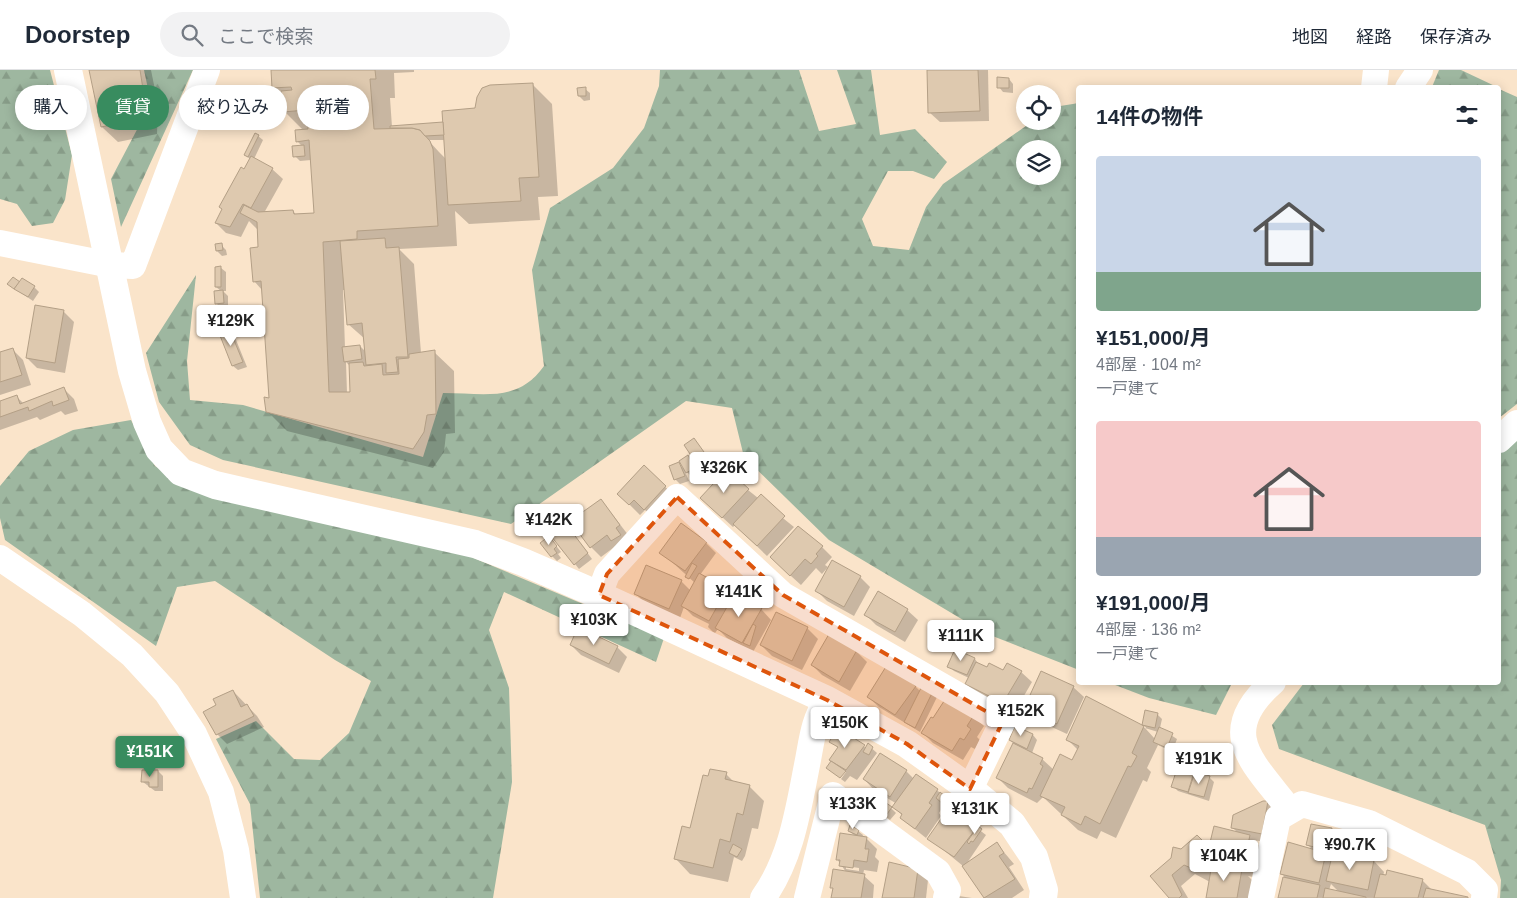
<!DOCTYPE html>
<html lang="ja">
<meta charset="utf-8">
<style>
:root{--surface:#fff;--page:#f2f2f3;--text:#1f2937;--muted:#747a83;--line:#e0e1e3;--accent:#388c5f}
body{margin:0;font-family:Arial,"Noto Sans JP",sans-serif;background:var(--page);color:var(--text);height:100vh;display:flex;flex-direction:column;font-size:19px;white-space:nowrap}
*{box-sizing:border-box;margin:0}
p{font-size:16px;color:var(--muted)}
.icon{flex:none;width:28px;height:28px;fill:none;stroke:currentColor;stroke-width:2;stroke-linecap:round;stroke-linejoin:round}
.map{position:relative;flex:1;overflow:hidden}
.details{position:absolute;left:1076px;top:15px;width:425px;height:600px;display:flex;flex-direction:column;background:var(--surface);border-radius:5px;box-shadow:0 2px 12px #0003}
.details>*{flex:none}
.guide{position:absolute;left:15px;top:15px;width:475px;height:45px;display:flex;gap:10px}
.tools{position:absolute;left:1016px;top:15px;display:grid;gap:10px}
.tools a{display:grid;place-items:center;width:45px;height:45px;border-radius:50%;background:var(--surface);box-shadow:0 2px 12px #0003;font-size:25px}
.price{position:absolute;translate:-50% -42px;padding:0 11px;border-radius:5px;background:#fff;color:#222;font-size:16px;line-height:32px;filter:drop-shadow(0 1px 2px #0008)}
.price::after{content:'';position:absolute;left:50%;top:30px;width:15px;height:11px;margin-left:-8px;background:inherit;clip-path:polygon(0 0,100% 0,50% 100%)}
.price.active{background:var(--accent);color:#fff}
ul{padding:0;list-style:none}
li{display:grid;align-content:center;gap:10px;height:265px;padding:0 20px}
li span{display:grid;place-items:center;height:155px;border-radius:5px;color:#555}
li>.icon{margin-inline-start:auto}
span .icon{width:90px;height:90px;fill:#fffc;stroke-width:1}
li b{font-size:21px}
h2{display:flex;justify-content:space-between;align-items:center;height:60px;padding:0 20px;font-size:21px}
.pill{padding:0 18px;border-radius:22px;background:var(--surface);box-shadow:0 2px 12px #0003;font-size:18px;line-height:45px}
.pill.active{background:var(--accent);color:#fff}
header{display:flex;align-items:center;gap:30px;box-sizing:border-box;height:70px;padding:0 25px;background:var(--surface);border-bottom:1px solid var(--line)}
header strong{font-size:24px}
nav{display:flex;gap:28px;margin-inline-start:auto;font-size:18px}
.search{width:350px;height:45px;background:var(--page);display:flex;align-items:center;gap:12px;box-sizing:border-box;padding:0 18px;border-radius:28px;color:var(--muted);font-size:19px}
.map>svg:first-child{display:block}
.forest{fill:url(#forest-firs);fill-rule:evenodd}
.shadow{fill:#0003;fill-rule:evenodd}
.building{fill:#dec9af;stroke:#b39f86}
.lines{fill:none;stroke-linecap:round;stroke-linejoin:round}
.minor{stroke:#fff;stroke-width:26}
.tertiary{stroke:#fff;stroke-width:28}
.marked{fill:#de550c;fill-opacity:0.2;stroke:#de550c;stroke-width:4;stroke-dasharray:10 6;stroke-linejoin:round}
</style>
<header>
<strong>Doorstep</strong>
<div class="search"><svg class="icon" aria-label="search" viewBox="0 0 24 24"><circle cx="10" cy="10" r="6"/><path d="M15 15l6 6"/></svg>ここで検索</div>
<nav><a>地図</a><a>経路</a><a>保存済み</a></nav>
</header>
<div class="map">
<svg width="1517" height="828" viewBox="0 0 1517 828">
<defs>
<pattern id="forest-firs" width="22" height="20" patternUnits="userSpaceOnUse" patternTransform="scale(1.25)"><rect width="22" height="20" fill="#9eb7a0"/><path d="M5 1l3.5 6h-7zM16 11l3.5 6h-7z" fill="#879c88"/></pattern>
</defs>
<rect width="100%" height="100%" fill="#fae4ca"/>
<g class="forest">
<polygon points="0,0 50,0 72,85 65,130 53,153 32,156 17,134 0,129"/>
<polygon points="144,0 193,0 121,157 111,109 151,33"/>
<path d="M660,0H799L819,61L856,54L837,0H871L880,65L915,59L947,92L934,109L913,101H888L862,149L873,176L909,180L926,137L943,114L1033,51H1052L1054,37L1079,33V600L985,563L829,470L744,387L732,338L686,331L511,454L223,390L190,375L159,332L146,283L196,205L187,291L190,330L243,335L423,387L443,323C484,323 518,333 544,296L532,200L550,138L613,98L644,58L659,16ZM1025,79H1052V106H1025Z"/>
<polygon points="1439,0 1461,0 1497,17 1432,17"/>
<polygon points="1499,19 1517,27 1517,334 1499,348"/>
<polygon points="131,350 155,396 184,413 469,486 664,568 656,592 504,522 489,560 509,618 512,712 493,828 260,828 250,734 216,669 256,651 294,689 320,690 349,663 371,611 335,590 215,511 177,517 156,576 5,470 0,448 0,416 29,381 73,360"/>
<polygon points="1517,362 1517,828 1500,828 1501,810 1485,755 1279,679 1272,655 1304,613 1499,612 1499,384 1510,365"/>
<polygon points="1110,613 1232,613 1216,645 1149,628"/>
</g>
<g class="shadow">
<polygon points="90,0 151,0 158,35 157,64 118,72 102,57"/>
<path d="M272,0H414V2L394,3L395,28H390L392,57L442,54L532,14L552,34L558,126L538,127L540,150L469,154L455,141L457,176L399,179L414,194L421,283L434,282L454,301L455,363L446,364L444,382L433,398L287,361L267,341L270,329L262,220L254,211L259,178V161L249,151L241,167L226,163L216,153L250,89L245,85L258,66L263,70L254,89L272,99L283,109L264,143L293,141L296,145L315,144L311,90L300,91L295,86L302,76L297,71L304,61L284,41L283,27L274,17ZM428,70H445L446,89L439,82ZM343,220H345L348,254L365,269L366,282L360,276L345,278ZM346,292L350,296L351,323H347Z"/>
<polygon points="928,0 988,0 989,51 940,52 929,42"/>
<polygon points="1009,9 1013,14 1013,23 1003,22 999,17"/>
<polygon points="585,19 590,23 590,30 584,31 579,26"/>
<polygon points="221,175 226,180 227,185 222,186 217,181"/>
<polygon points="221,198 226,202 226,221 223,221 228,226 228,237 221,238 216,233 221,221 216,217"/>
<polygon points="20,213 34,217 39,222 33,231 14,218"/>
<polygon points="63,241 74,252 65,303 37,298 27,288"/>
<polygon points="229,260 234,265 247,297 238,300 233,296 220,263"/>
<polygon points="12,279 23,290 31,315 0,325 0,284"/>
<polygon points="64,319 74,329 78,341 65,345 61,341 40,350 37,347 0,360 0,332 16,326 24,334"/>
<polygon points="694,370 713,395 704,400 699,396"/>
<polygon points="688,387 699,403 692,407 684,399"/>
<polygon points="679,394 684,399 689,411 680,414 676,410 671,397"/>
<polygon points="644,397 676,427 655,449 645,440 640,445 629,434"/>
<polygon points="748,420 794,457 767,486 735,455 733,457 712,438"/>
<polygon points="601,430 629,466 601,487 591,477"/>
<polygon points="571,461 592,489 579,499 575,494"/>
<polygon points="554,473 561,482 558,484 561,488 557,491 552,486"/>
<polygon points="706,473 716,483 700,505 727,520 734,527 761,539 771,550 753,582 727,568 718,559 715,563 713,562 708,557 709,554 693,546 684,537 680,548 646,534 636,524 681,511 691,521 695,513 661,482"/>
<polygon points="822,477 832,487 825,495 828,497 822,504 816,498 801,515 781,497"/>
<polygon points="860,507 870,517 854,546 827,531 817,521"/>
<polygon points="907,540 918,550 905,572 876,555 866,545"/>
<polygon points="807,558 818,569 802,600 772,586 761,575"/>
<polygon points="571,575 617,577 627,587 619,603 581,585"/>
<polygon points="856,581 867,592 850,621 822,605 812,595"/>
<polygon points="975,589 979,595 987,599 1004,602 1007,595 1021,602 1032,612 1014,643 976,624 966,613 969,608 954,601 949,596"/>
<polygon points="915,616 921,622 938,625 920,662 879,637 868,627"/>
<polygon points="1073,617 1084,627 1067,664 1043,653 1026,636"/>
<polygon points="233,621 257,646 264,657 227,674 217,664 218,636"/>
<path d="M1087,628L1147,659L1143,654L1157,644L1162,649L1160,658L1177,669L1172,682L1158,675L1147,698L1151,702L1147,712L1143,710L1116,768L1101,761L1097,769L1078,760L1043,727L1037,733L1008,718L998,708L1014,674L1010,670L1016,658L1033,665L1037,670L1032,683L1042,689L1054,700L1072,692L1078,680L1067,669ZM1145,658L1158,662L1155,669Z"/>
<polygon points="946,630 973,646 984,656 977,667 980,670 975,679 971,677 963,690 933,673 923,663"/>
<polygon points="839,660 866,678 868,675 877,683 857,710 850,706 845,712 841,709 846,702 828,698 838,678 831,671"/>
<polygon points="1197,685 1202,690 1198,703 1209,707 1214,712 1209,731 1178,721 1173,716 1187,700 1180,693"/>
<polygon points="158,701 163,706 163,721 155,721 143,712"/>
<polygon points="906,701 914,709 937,720 951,734 949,737 986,765 967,793 997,774 1014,794 1009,797 1024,820 1012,828 985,828 963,796 929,768 950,739 944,735 939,743 941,746 926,768 901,748 903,746 894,737 897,734 874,720 864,709"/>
<polygon points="726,704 735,713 749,716 764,731 758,759 752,758 745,786 742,791 734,787 728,812 690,804 675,788 691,759 709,707"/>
<polygon points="1268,733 1278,743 1272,773 1253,770 1260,776 1253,807 1248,806 1252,810 1249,828 1207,828 1210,812 1195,804 1181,816 1188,828 1170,828 1152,806 1197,767 1210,779 1238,763 1232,757"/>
<polygon points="891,738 896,743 890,750 880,742"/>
<path d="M1331,759L1336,764L1332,783L1374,791L1384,802L1383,806L1422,810L1432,820L1468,828H1280L1284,806L1281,803L1314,781L1308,775ZM1323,782L1333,784L1332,791ZM1331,814L1339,822L1329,820Z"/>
<path d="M849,761H858L863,765L862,768H866L877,779L875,787L879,791L877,802L864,800L863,805L874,815L873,828H832L834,801L846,802L837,789L855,766ZM846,796L859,798V801L846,799Z"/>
<polygon points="918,800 928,810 926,828 883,828"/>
<polygon points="959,826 972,828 959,828"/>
</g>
<g class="building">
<polygon points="89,0 140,0 143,19 142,49 101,57"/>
<polygon points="271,0 375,0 376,9 370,9 374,59 412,58 420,60 430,71 433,79 438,156 357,161 357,169 323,172 329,322 350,322 349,293 363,292 364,296 382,294 383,305 399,304 398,289 409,288 409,284 435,280 436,344 427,345 424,362 413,379 266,342 264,327 269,328 261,211 253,212 250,178 258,177 257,152 240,143 244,135 258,142 293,140 294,144 314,143 309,70 296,72 295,60 308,59 306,40 283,42 281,21 292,20 291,17 272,18"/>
<polygon points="927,0 978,0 980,41 928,43"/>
<polygon points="997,7 1009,8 1009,18 997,18"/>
<polygon points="533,13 539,107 519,108 521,131 448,135 442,41 475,38 477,27 482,18 490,15"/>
<polygon points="586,17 586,26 578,26 577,18"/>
<polygon points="443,52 444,65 425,66 420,60 412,58 390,58 390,56"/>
<polygon points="255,63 259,65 248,87 244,85"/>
<polygon points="304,75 305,86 293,87 292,76"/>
<polygon points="251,86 273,98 251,138 243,134 230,157 215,153 222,139 219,137 241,97 244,99"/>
<polygon points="385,168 386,178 399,177 408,287 396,287 398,302 386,303 386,293 366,295 362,253 347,255 340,171"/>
<polygon points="222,173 223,180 216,181 215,174"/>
<polygon points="221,196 221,217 215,217 215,197"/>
<polygon points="13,207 20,212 14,219 7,214"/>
<polygon points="22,208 35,216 28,227 14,219"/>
<polygon points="223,220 224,233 215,234 214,221"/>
<polygon points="35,235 64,240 55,293 26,288"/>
<polygon points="229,258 243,292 232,296 219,263"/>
<polygon points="360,275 362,289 344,292 342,277"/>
<polygon points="13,278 22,305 0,312 0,282"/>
<polygon points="64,317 69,330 53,336 52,331 29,341 28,337 0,347 0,331 17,325 20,334"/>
<polygon points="694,368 709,389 698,396 684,375"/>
<polygon points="688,385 695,398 686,403 679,391"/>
<polygon points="679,392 685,406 674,410 669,396"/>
<polygon points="644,395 666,416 644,440 634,430 629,435 617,424"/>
<polygon points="727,399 749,419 722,448 700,428"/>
<polygon points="761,424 785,446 757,476 733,454"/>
<polygon points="601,429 620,455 616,458 621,465 611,471 607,465 590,478 570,451"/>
<polygon points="681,453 707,472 685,501 659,483"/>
<polygon points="566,454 588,483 574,495 551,466"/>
<polygon points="798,456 823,476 816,484 818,486 811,494 805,489 790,506 770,487"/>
<polygon points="549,466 557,476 554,479 557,483 551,487 540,473"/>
<polygon points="832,490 861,506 844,537 815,521"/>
<polygon points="692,493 697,496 689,509 685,507"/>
<polygon points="646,495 682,510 669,539 634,524"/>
<polygon points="699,503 727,519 709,551 681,536"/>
<polygon points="878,521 908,539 895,562 864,545"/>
<polygon points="735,523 762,538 742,573 715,558"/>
<polygon points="776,542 808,557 792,591 760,575"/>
<polygon points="753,554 756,556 750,576 743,573"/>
<polygon points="578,557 618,576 609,594 570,575"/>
<polygon points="829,564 857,580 839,612 811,595"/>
<polygon points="955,579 975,588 967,605 947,597"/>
<polygon points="976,592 987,597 989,593 1003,600 1007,593 1022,601 1003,633 965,614"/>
<polygon points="887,595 916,616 895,645 867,627"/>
<polygon points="1041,601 1074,616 1057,654 1031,643 1033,639 1025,636"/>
<polygon points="923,614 934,619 915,658 904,652"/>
<polygon points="233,620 241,637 247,634 254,646 216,665 203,642 216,635 213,629"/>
<polygon points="1086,626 1144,656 1132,683 1137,686 1131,697 1128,696 1100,754 1085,746 1081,755 1061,745 1065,737 1040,726 1060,684 1072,690 1079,676 1066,670"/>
<polygon points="946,628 974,645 967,656 971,659 964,670 960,668 952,681 921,663 931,647 933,648"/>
<polygon points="1145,640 1158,643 1155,658 1142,655"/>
<polygon points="1015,656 1033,664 1027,679 1009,670"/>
<polygon points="1159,657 1173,663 1167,678 1153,672"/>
<polygon points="838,658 865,675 846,700 829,690 838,677 829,672"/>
<polygon points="868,673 873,677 869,685 863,682"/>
<polygon points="1013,673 1043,688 1040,694 1043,696 1032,719 1029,718 1027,723 996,708"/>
<polygon points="1183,679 1198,684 1193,698 1178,693"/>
<polygon points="880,683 907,700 890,727 863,709"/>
<polygon points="831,691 846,701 840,708 826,698"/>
<polygon points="1178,696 1194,702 1188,722 1171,717"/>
<polygon points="710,699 727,702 725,709 750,715 743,745 737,743 730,772 720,769 713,798 674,789 682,756 690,758 703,705 708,706"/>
<polygon points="142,700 158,700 158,717 149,717 149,712 141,712"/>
<polygon points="1195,702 1210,706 1204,727 1188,723"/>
<polygon points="916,704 938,719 929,733 932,735 915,759 900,748 902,744 892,737"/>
<polygon points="940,722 947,728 943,734 936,728"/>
<polygon points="882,730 892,737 885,747 875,740"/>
<polygon points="1263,731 1268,731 1262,764 1231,758 1233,745"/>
<polygon points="950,736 978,756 954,787 927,769"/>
<polygon points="1311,754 1332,758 1327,780 1306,775"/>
<polygon points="850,755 859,760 857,765 848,761"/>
<polygon points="978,756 982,759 973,772 971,771 969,774 967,772"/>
<polygon points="1214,756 1250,765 1243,798 1206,789"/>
<polygon points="840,763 867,767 865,779 869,779 867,792 854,790 853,798 839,796 840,790 836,790"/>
<polygon points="1197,765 1204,772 1193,781 1202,783 1198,801 1184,795 1172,805 1182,825 1179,828 1169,828 1150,806 1171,788 1173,777 1181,779"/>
<polygon points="997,772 1004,783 999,786 1015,809 984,828 962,796"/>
<polygon points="1288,772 1326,783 1319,813 1280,804"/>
<polygon points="733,774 742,779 737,787 729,783"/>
<polygon points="1333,782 1374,790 1368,820 1326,811"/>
<polygon points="889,792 918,799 914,828 882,828"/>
<polygon points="1212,794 1242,799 1237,828 1206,828"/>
<polygon points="833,799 865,804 861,828 831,828 833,818 830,818"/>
<polygon points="1387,800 1423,809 1418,828 1374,828 1380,804 1386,805"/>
<polygon points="1283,807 1320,815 1317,828 1278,828"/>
<polygon points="1325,818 1366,827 1366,828 1323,828"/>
<polygon points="1426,818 1468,827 1468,828 1423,828"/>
</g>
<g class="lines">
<g class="minor">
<polyline points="1374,18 1376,0"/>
<polyline points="1408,18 1420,0"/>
<polyline points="0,173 111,195 133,196 207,0"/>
<polyline points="1499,370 1517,353"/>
<polyline points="0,488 82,544 132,585 167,623 194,664 221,722 236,780 243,828"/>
<polyline points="599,525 607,504 677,427 783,525 1003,651 970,719"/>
<path d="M1273,612C1215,663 1253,692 1289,739"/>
<path d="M763,828C791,789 798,741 807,695C812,670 813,651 827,630"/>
<polyline points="807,828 833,725 938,802 948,820 946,828"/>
<polyline points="1261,828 1278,748 1302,734 1369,753 1467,802 1485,820 1484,828"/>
</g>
<polyline class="tertiary" points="68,0 132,301 147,352 159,379 181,402 215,415 475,474 523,492 599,525 827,630 907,674 970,719 1012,754 1034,787 1044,820 1043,828"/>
</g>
<path class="marked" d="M677,427L783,525L1003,651L970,719L907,674L827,630L599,525L607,504Z"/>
</svg>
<div class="tools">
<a><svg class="icon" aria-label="locate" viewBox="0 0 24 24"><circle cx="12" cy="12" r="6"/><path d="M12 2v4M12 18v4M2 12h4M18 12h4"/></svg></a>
<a><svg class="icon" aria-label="layers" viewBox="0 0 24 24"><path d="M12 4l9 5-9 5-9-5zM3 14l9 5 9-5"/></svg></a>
</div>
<b class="price" style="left:231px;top:277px">¥129K</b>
<b class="price" style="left:724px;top:424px">¥326K</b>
<b class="price" style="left:549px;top:476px">¥142K</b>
<b class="price" style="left:739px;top:548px">¥141K</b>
<b class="price" style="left:594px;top:576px">¥103K</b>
<b class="price" style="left:961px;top:592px">¥111K</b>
<b class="price" style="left:1021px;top:667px">¥152K</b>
<b class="price" style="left:845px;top:679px">¥150K</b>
<b class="price active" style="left:150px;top:708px">¥151K</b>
<b class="price" style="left:1199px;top:715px">¥191K</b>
<b class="price" style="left:853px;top:760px">¥133K</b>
<b class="price" style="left:975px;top:765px">¥131K</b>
<b class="price" style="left:1350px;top:801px">¥90.7K</b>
<b class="price" style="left:1224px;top:812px">¥104K</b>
<div class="guide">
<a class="pill">購入</a>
<a class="pill active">賃貸</a>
<a class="pill">絞り込み</a>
<a class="pill">新着</a>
</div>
<section class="details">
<h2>14件の物件<svg class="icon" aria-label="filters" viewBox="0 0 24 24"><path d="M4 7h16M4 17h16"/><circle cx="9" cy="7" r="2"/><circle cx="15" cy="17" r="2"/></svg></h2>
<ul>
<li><span style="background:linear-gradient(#c9d6e8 75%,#7fa58c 0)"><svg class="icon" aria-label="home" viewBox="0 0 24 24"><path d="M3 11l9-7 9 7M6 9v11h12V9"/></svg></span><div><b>¥151,000/月</b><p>4部屋 · 104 m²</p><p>一戸建て</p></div></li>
<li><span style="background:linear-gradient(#f6c9c9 75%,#9aa5b1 0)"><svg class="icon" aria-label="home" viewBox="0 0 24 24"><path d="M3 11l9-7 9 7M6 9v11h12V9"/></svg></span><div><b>¥191,000/月</b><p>4部屋 · 136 m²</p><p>一戸建て</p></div></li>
</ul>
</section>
</div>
